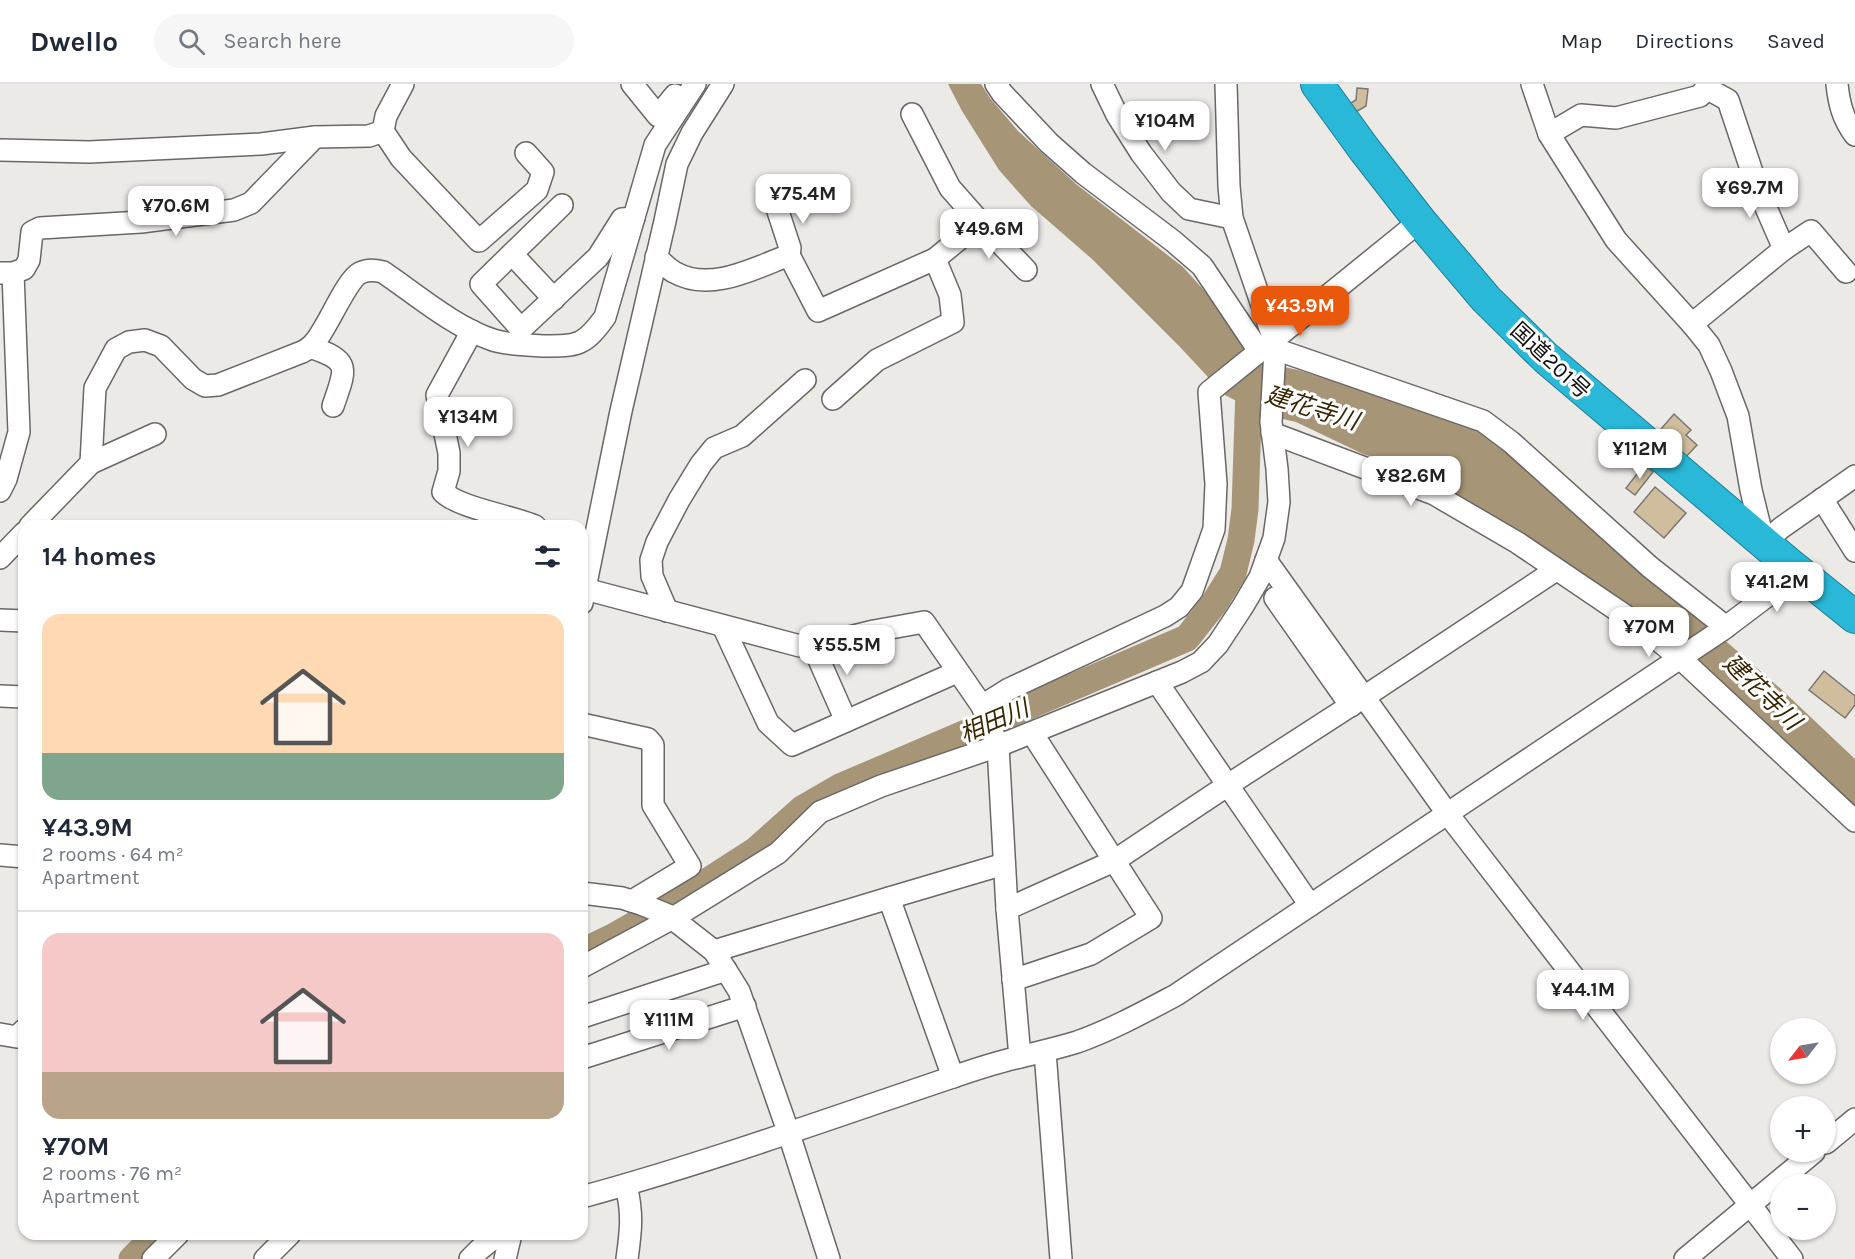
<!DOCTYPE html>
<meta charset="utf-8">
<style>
:root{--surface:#fff;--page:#f6f6f7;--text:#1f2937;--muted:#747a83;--line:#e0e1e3;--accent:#ea580c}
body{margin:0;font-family:Karla,"Noto Sans JP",sans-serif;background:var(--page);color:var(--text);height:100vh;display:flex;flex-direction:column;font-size:22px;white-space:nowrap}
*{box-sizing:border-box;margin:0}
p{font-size:20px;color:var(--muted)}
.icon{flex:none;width:33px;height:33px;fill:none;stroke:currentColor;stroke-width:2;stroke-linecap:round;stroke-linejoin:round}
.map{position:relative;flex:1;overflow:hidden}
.side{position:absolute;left:18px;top:436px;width:570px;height:720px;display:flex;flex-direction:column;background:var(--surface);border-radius:18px;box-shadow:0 2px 4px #0004}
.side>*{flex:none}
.needle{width:39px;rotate:239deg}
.tools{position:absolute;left:1770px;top:934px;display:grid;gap:12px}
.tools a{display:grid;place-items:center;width:66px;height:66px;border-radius:50%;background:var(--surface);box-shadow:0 2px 4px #0004;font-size:30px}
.price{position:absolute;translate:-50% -51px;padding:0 14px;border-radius:12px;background:#fff;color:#222;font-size:20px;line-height:39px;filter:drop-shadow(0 2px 3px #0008)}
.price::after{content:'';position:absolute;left:50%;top:36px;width:18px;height:14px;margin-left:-9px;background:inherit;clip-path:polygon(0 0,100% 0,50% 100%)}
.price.on{background:var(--accent);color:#fff}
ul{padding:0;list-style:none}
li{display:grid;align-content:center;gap:12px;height:318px;padding:0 24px}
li+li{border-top:2px solid var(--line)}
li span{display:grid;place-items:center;height:186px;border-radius:18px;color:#555}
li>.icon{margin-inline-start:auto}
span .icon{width:108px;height:108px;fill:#fffc;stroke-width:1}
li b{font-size:26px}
h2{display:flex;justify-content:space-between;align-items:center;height:72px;padding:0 24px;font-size:26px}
header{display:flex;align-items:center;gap:36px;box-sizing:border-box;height:84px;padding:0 30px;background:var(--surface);border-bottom:2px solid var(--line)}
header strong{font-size:28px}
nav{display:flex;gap:33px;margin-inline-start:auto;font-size:21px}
.search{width:420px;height:54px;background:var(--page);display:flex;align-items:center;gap:15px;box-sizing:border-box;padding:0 21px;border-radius:33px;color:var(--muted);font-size:22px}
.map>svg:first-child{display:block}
.water{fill:#a69577}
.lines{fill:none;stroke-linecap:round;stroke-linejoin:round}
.river{stroke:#a69577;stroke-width:27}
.building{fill:#cfbd9e;stroke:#7a7875;stroke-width:1.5}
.minor-casing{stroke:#6a6866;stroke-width:24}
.highway-casing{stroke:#207d92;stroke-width:34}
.minor{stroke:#fff;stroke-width:21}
.highway{stroke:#29b8d8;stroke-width:32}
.labels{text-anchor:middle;stroke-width:6;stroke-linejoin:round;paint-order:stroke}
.street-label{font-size:22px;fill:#10100f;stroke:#fff}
.water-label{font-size:24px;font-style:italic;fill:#392500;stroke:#fff}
</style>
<header>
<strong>Dwello</strong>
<div class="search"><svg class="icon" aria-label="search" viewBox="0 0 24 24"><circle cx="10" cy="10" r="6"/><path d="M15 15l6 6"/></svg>Search here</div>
<nav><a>Map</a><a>Directions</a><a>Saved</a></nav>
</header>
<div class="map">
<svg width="1855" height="1175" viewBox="0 0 1855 1175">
<rect width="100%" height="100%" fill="#eceae7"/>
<polygon class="water" points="948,0 981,0 990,14 1018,47 1076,100 1183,183 1211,214 1246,267 1260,278 1298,286 1472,340 1503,363 1781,605 1855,675 1855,727 1810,684 1450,408 1435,393 1363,370 1296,338 1262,330 1217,307 1207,292 1180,263 1092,175 1031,122 999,86 962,27"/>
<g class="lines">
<g class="river">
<polyline points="582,868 613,853 683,813 756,766 802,725 840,703 1187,554 1213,521 1233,489 1241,456 1245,425 1249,304"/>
<polyline points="132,1175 157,1150"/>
</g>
</g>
<g class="building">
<polygon points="1357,4 1368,5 1366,22 1354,29 1349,20 1356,16"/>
<polygon points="1674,330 1691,346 1686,351 1697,361 1682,377 1655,352"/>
<polygon points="1644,381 1653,388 1635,411 1626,404"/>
<polygon points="1655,403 1686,429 1664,454 1634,428"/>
<polygon points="1824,587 1855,612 1855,621 1845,634 1809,606"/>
</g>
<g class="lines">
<g class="minor-casing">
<g id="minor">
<polyline points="632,0 658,32 675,11"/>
<polyline points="996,0 1002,9 1049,59 1083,89 1173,157 1202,182 1259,267"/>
<polyline points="1102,0 1117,31 1141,69 1171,108 1189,125 1232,134"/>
<polyline points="1532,0 1549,50 1616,156 1692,240 1709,261 1721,287 1738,332 1751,406 1764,459 1781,444 1855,392"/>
<path d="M1837,0C1839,20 1843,35 1855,51"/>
<polyline points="383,47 401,74 479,157 537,106 543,88 526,69"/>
<polyline points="1549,50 1581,31 1616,34 1700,12 1706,4 1706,0"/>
<polyline points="0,66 89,68 261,60 315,53 369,52 383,47 386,32 403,0"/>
<polyline points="774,115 790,164 789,171"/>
<polyline points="562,121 481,200 521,245 598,173 622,135 634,134"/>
<polyline points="980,138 1026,186"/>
<polyline points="1784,165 1811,147 1846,188"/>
<polyline points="512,170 554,215"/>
<path d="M656,173C662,178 668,185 674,188C710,209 755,184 789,171L818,227L935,175L980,138L950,104L912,30"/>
<polyline points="0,189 13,189 24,185 29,176 32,148 40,144 141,138 234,126 251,119 315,53"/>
<polyline points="1692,240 1784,165 1757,103 1728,16 1706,4"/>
<path d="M472,247L437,311L449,369V387L443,408C459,424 512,432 535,442"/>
<path d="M310,263C352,277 346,284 333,322"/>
<polyline points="1275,265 1483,337 1511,358 1650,483 1726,543"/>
<polyline points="833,315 877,276 953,238 950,211 935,175"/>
<polyline points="1272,349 1434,410 1518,459 1642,543 1680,574 1855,737"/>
<polyline points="91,379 155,350"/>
<polyline points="0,407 6,395 19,348 13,189"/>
<polyline points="1822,415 1855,467"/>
<path d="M30,442L91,379L95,304L116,265L129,258L145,256L161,262L193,295L205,302L218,301L302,268C306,266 311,263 314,259C327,245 346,196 360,189C368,185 375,186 383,188C417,211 454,243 493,256C509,261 526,261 543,262C578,262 584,262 605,233L655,61L695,0"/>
<polyline points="0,474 24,449"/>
<polyline points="1266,476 1364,613 1556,486"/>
<polyline points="585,505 800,562 813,562 874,547 924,538 982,622 998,662 1007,825 1020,973"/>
<polyline points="1275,514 1351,622"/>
<polyline points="582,519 621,327 665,137 677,80 692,49 723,0"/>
<polyline points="667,527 652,492 651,476 657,458 679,416 701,380 714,364 742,352 805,296"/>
<polyline points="0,536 24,537"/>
<polyline points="723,542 768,639 792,661 957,588"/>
<polyline points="813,562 846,637"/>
<polyline points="1157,598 1310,821"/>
<polyline points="0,612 24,613"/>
<polyline points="982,622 1009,605 1165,532 1179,523 1192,507 1214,445 1216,400 1209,308 1420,137"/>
<polyline points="582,640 644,654 648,655 653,661 653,721 690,782 632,817"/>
<polyline points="0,771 24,773"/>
<polyline points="582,809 622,814 641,820 668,831 714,867 739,907 789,1050 829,1175"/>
<polyline points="889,814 1004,780"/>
<polyline points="1007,825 1114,777 1228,701 1364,613 1447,729 1792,1175"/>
<polyline points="714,867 889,814 953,993"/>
<polyline points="582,883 673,834 778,769 820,728 881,702 998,662 1182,588 1201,578 1218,560 1243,522 1260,493 1274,454 1279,418 1277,385 1271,338 1275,265 1274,256 1232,134 1229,102 1226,0"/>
<polyline points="1013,896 1091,870 1151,834 1032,649"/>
<polyline points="582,933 726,886"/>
<polyline points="0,950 17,953 24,946"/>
<polyline points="1045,968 1061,1175"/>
<polyline points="582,974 745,922"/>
<polyline points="1826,1059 1855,1035"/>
<path d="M626,1101C633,1130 631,1146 627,1175"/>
<path d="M582,1113C707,1079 828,1035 950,994C973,986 997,978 1020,973C1039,968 1058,964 1077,958C1111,946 1144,928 1176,911L1722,546L1771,509L1789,480"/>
<polyline points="153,1175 178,1150"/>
<polyline points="265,1175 290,1150"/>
<polyline points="470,1175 480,1165 499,1150"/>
<polyline points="505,1175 511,1150"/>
<polyline points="1685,1175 1814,1068"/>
</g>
</g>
<g class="highway-casing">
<polyline id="highway" points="1317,0 1364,65 1420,137 1486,215 1546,274 1789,480 1855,533"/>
</g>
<use href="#minor" class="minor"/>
<use href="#highway" class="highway"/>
</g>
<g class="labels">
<g class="street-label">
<text transform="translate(1551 276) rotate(43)" y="8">国道201号</text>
</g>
<g class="water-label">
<text transform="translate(1312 324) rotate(17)" y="8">建花寺川</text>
<text transform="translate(1762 608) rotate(44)" y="8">建花寺川</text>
<text transform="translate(994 637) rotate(-23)" y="8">相田川</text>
</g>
</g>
</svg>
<div class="tools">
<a><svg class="needle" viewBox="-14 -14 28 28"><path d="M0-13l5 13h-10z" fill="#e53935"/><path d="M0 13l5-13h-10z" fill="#747a83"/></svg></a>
<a>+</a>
<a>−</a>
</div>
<b class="price" style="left:1165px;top:68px">¥104M</b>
<b class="price" style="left:1750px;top:135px">¥69.7M</b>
<b class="price" style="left:803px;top:141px">¥75.4M</b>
<b class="price" style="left:176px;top:153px">¥70.6M</b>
<b class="price" style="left:989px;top:176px">¥49.6M</b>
<b class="price on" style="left:1300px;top:253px">¥43.9M</b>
<b class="price" style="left:468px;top:364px">¥134M</b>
<b class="price" style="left:1640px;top:396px">¥112M</b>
<b class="price" style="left:1411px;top:423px">¥82.6M</b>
<b class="price" style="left:1777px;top:529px">¥41.2M</b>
<b class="price" style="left:1649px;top:574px">¥70M</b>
<b class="price" style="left:847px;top:592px">¥55.5M</b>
<b class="price" style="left:1583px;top:937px">¥44.1M</b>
<b class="price" style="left:669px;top:967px">¥111M</b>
<section class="side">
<h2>14 homes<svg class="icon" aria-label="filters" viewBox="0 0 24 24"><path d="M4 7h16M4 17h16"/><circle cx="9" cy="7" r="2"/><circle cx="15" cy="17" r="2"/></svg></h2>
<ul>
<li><span style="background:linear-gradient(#ffd9b3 75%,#7fa58c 0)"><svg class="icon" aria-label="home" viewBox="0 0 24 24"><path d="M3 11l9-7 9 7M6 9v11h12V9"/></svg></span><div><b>¥43.9M</b><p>2 rooms · 64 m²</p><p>Apartment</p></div></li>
<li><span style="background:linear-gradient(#f6c9c9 75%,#b9a48a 0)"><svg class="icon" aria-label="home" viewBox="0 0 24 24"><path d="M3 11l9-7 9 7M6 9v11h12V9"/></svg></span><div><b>¥70M</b><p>2 rooms · 76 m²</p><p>Apartment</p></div></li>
</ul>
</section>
</div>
